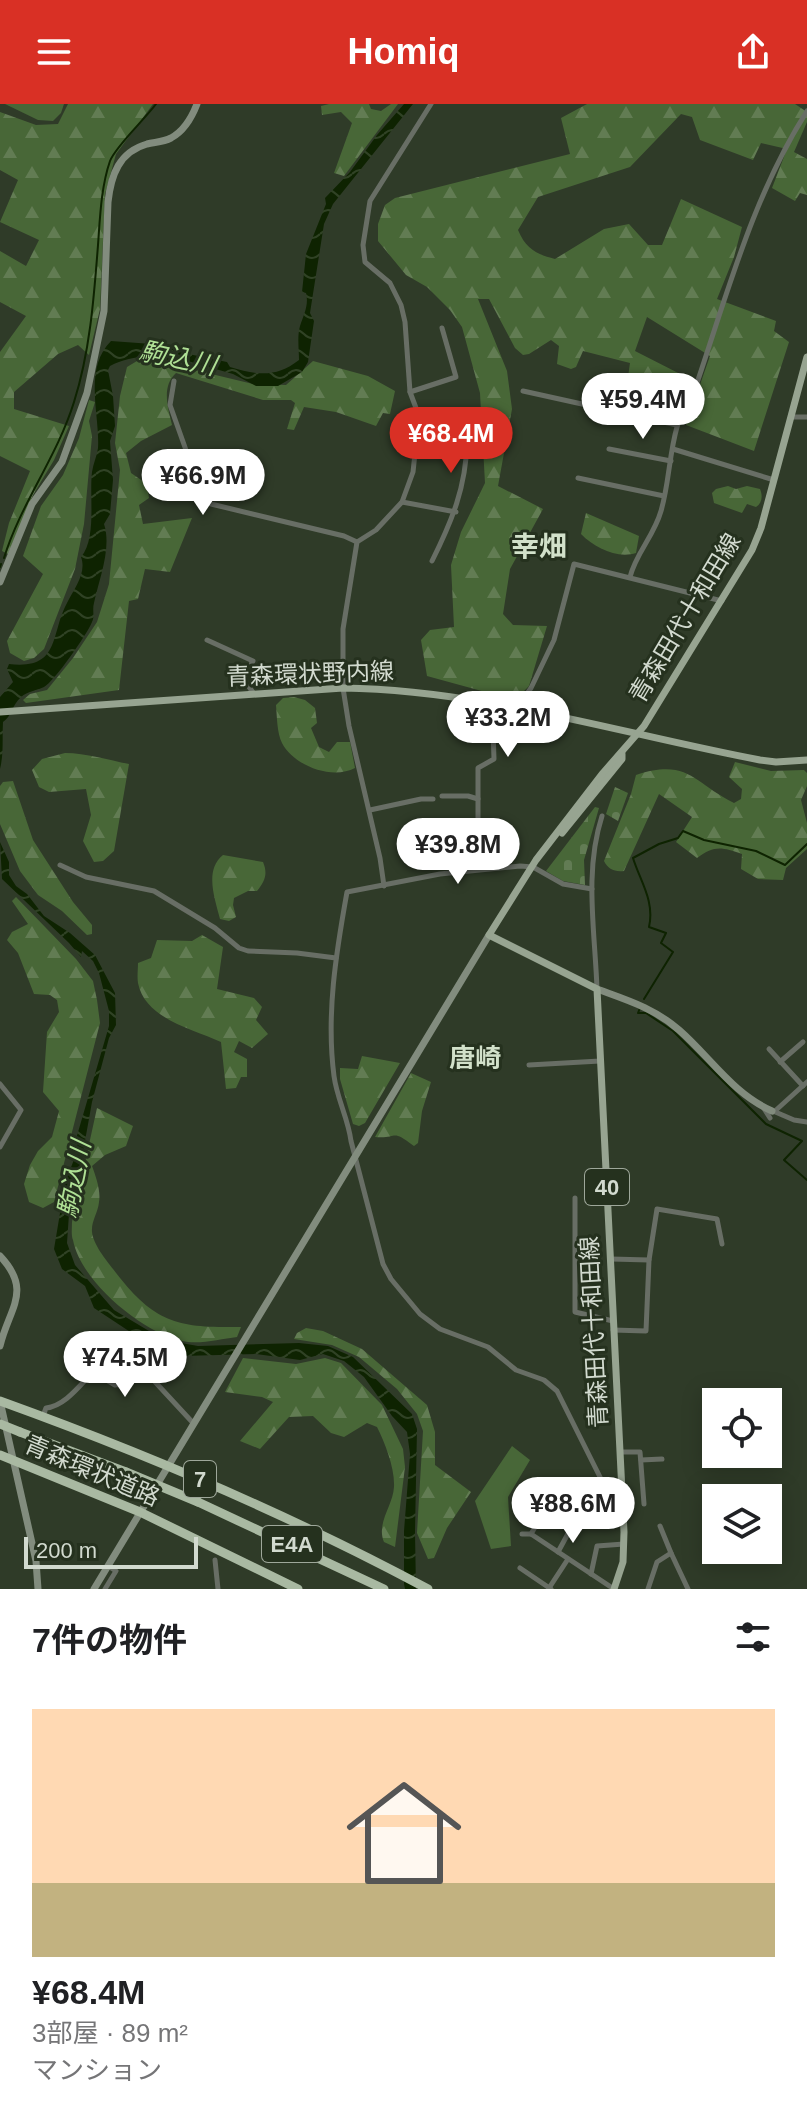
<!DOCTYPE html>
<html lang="ja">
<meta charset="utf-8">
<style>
:root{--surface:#fff;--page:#f2f2f2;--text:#202124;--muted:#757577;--accent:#d93025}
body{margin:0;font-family:Arial,"Noto Sans JP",sans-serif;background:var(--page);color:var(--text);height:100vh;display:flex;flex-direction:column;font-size:30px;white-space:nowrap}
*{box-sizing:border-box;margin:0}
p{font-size:26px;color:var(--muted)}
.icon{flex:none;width:44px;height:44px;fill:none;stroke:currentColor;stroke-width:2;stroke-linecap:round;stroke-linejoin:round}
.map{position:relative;height:1485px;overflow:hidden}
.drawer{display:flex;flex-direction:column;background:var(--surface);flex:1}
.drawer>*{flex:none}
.controls{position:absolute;left:702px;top:1284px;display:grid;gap:16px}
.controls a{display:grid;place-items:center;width:80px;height:80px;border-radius:0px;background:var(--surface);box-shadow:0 4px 20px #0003;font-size:40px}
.scale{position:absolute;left:24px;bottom:20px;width:174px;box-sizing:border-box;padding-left:8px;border:4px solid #d2dacf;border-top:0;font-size:22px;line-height:28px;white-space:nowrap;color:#d2dacf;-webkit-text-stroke:6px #25311e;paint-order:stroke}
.price{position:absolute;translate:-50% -68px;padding:0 18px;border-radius:28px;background:#fff;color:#222;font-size:26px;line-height:52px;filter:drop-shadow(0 2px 4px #0008)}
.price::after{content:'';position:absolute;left:50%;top:48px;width:24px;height:18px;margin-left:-12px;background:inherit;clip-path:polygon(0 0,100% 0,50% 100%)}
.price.current{background:var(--accent);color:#fff}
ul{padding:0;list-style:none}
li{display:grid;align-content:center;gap:16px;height:424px;padding:0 32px}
li span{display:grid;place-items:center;height:248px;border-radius:0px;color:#555}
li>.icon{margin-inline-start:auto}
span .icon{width:144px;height:144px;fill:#fffc;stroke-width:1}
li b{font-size:34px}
h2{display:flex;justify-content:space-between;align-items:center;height:96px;padding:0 32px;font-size:34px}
header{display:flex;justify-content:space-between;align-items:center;height:104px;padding:0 32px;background:var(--accent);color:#fff;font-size:36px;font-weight:700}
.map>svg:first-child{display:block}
.forest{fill:url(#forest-firs)}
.cemetery{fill:url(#cemetery-stones)}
.pitch{fill:#486738}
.water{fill:url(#water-waves)}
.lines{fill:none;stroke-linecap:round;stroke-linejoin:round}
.stream{stroke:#0e2301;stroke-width:2}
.street{stroke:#686e65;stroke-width:5}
.secondary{stroke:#828c7e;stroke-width:7}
.primary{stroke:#97a491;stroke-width:7}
.highway{stroke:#a9b9a2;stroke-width:9}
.highway-bridge{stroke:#a9b9a2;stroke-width:9}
.labels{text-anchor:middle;stroke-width:6;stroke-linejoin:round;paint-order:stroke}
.shield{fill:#25311e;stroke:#9ea79a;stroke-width:2}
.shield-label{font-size:22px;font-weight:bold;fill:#d2dacf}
.street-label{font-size:24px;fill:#d2dacf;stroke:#25311e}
.water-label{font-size:26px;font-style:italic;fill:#afe095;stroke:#25311e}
.neighbourhood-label{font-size:26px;font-weight:bold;fill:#d2e1ca;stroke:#25311e}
.quarter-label{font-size:28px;font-weight:bold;fill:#d2e1ca;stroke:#25311e}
</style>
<header><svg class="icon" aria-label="menu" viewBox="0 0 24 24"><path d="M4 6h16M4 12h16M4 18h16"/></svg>Homiq<svg class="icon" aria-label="share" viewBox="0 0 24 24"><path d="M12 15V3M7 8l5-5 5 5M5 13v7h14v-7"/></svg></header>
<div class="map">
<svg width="807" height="1485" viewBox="0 0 807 1485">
<defs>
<pattern id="forest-firs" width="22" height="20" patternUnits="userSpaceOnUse" patternTransform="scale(2)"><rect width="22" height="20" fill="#486737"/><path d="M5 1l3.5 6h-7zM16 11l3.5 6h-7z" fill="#627c53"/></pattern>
<pattern id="cemetery-stones" width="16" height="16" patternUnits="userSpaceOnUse" patternTransform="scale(2)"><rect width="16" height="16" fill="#486738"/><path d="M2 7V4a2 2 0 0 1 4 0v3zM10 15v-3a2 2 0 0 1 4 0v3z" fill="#627c54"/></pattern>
<pattern id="water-waves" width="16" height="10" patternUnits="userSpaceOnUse" patternTransform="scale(2)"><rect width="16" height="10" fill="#0e2301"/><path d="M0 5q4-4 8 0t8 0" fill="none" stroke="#304225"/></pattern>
</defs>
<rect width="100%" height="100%" fill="#2f3b28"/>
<g class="forest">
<polygon points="68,0 153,0 116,50 105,90 100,205 89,251 78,241 58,250 14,288 14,305 69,322 54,356 33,391 8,450 2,447 9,419 30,367 0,352 0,248 26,212 0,198 0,147 26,162 39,136 0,118 18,76 0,66 0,8 36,21 58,20"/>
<polygon points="329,0 369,0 371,5 381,7 391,0 398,0 344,72 334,69 352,19 341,8 322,11 321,2"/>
<path d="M587,0H795L807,8V18L794,48L807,55V91L800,89L795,97L772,84L787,45L761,39L753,56L700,36L692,13L681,10L630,63L538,93L518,126C526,145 536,150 555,155L604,125L629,120L648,141H662L681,95L742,123L734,153L717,195L776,217L774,227L789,238L754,347L686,321L710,252L647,213L635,247L688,274L675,299L627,280L630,259L583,247L576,263L571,265L557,260L559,242L551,236L529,250L523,251L515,244L489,195H478L507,267L512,305L498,382L543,405L510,465L503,510L513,521L547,522L529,582L515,596L427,572L421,536L430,526L454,523L451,461L461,428L485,379L480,289L462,223L450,206L427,183L406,171L378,137V120L385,101L395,94L570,50L561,14Z"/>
<path d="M153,256L253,280L286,281L313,257L368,272L395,287L390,310L383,309L376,322L336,308L304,303L294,326L287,325L295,299L291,296H263L176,269C161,283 168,303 172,321L141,337L126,349L131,369L147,380L149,394L139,401L143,420L192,414L170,468L145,465L138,495L129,497L119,586L26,599L23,596L30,590L47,586L73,554L97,518L109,480L120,366L115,339L120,292L127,263L137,257Z"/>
<polygon points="89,296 95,298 89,317 92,332 84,420 75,465 44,545 34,554 24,557 10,549 7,537 43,470 23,452 41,402 63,371 79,334"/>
<path d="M728,382L736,385L747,382L760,385C763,392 762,399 756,403L747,400L742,409L714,399L712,389L716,385Z"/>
<path d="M586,409L639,432L636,449C617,455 595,444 581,430Z"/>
<path d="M294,593L305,596L315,604L317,619L311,624L319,643L329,648L337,638H350L355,664C332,676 294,662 282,639C277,629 277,613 276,601L283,594Z"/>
<path d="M65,649C86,649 108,656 129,660L114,747L103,757L94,758L83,737L91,711L86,685L49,688L39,683L32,666L42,655Z"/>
<path d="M735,658L771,667L804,666L807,669V682L801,696L807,719V745L786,764L783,776L758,775L741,765L742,750C722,743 714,741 697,754L676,738L692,713L659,690L624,767C614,768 608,765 604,757L631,690L636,671C689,654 693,679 734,699L741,695L742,685L729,673Z"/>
<polygon points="13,677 33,736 73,798 92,821 92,830 87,831 62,807 38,791 20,767 0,720 0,682 3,678"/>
<path d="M223,751L263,758C268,770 265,777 257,787H248L234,794L233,801L236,813L229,817L220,815C215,795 204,766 223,751Z"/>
<polygon points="16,793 76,855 93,877 97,896 100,919 54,1098 43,1104 29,1098 24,1080 30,1061 38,1047 52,1033 59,1007 43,988 47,928 59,908 57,896 50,891 34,890 18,849 7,836 12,828 28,820 12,797"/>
<path d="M202,831L223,843L217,885L254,894L262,903L256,916L268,930L252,944L239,937L234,948L247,955V973H241L236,984L226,985L221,938C193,925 145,915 138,879C137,873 138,865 138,859L151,854L157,836L192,837Z"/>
<polygon points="362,952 400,959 365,1019 359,1022 353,1020 340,975 340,964 358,965"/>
<path d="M411,969L431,978L422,1007L418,1039L414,1042C390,1024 399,1035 375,1033Z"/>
<path d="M97,1004L133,1022L126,1042L105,1051L92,1062C96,1073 101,1087 99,1098C98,1109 91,1117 92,1128C93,1140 106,1156 113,1165C154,1219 176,1224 241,1223L237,1233C220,1235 199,1241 182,1237C142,1228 81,1178 73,1136C71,1131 72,1124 72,1118Z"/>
<polygon points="306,1224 323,1227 362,1245 427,1301 435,1328 435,1361 471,1388 447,1424 434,1454 428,1455 417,1429 423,1327 417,1310 397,1285 359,1253 332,1241 294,1235 297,1229"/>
<path d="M243,1254L296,1260L325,1254L341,1259L382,1301L403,1345L405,1363L395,1443L384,1438C376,1419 393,1402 394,1383C395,1364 385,1339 377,1323L367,1319L344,1333L331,1329L313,1312L289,1313L260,1345L240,1337L273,1298L262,1293L225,1288Z"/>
</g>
<g class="cemetery">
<polygon points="615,683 628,689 618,717 606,710"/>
<polygon points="595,703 599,704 584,756 585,781 563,777 546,767"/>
</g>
<g class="pitch">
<polygon points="5,0 64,0 61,9 53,17 38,16"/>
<polygon points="512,1342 530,1356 508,1393 511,1442 491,1445 475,1397"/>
</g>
<g class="water">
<path d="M404,0H413L333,100L324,120L310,209L314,217L308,258L302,268L278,282H256L233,270L184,256L178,259C154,251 133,250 110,262L108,266L113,292L115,322L110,337L113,376L110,410L104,420C112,444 99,475 94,499C92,506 95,512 92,518C88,529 54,578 44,583C36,587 28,587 21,593C12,601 12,612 3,618C2,635 4,649 0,665V593L13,578L7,565L9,560C61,566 50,530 67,499C74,485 87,469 81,453C97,435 89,392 92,368C93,360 97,352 98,344C100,310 83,265 111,237L166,241L179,248L227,258L230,263C257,271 276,274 299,256C299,246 297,232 300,222C304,210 309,201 306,189L302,188L306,150L326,100L325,94L350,68L377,31Z"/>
<polygon points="0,738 9,758 9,771 16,782 27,790 44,812 70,829 95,851 115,889 116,921 109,934 92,998 78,1076 69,1110 67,1139 75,1161 114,1206 164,1236 198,1242 299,1239 328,1242 353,1253 412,1310 417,1325 415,1428 416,1485 405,1485 404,1480 404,1427 410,1350 407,1328 392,1312 364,1273 344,1257 323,1250 300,1256 256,1250 182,1252 153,1243 94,1204 85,1182 62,1165 54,1145 65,1079 78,1045 76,1035 109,922 109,907 99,869 93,857 82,847 81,853 69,839 2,775"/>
</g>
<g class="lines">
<g class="stream">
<path d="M4,454C21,399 57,353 74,298C90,248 94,193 98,141C100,114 101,83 110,57C115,43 145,15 156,0"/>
<polyline points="0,463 1,460"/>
<path d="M644,895L673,848L661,839L666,829L649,823C655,797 640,777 633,754L659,740L678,734L683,727L704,736L756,747L785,761L807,740"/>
<polyline points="640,904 638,909 646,909 673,927 766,1020 802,1037 784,1056 807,1076"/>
</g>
<g class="street">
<polyline points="174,277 170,301 187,349 194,387 211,400 344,432 357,438"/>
<polyline points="523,287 677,321"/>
<polyline points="410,288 456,273 442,224"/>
<polyline points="791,313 807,313"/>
<polyline points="609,345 671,357"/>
<polyline points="673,345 774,376"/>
<polyline points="578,374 664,392"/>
<polyline points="402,398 456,408"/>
<path d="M432,457C452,417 466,383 467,338"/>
<path d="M630,473C636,449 654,432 661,407C669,380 669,351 677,323C681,308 692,294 697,279C728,187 754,90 807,7"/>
<polyline points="207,536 253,557 243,574 254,590"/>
<polyline points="517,604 531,584 554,536 574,460 722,497"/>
<polyline points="442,692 468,692 478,695"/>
<polyline points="370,706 421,695 433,695"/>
<polyline points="60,761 86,773 154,787 215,824 239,844 248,847 297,849 336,854"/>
<polyline points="478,765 478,664 494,655 493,626 504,603"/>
<polyline points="384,782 380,754 349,622 343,584 343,525 357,438 376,426 402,398 413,368 419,312 410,288 405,218 401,201 390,179 365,158 363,141 370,97 431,0"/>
<path d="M592,785L563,780L533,763L520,762L440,770L347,788C336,849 326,911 334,972C337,995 348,1014 351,1037L383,1160L391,1175L420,1210L440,1225L488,1243L516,1266L544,1276L557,1287L607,1387L621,1406"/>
<path d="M597,885C595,827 584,768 602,712"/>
<polyline points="769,945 803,982"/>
<polyline points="780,958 803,938"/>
<polyline points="529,961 600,957"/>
<polyline points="0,980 21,1006 0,1043"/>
<polyline points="763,1003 770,1014"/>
<polyline points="773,1007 794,1016 807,1018"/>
<polyline points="775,1007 807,978"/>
<polyline points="575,1094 575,1208 613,1217"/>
<polyline points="611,1155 649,1156"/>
<polyline points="613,1226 646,1227 649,1156 657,1105 717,1115 722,1140"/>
<path d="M43,1312L46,1304C65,1302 80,1281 93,1268L115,1281L127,1279L145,1267L194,1320"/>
<polyline points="620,1348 640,1348 644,1400"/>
<polyline points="641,1356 662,1355"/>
<polyline points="660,1422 671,1449"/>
<polyline points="522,1430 531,1430 614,1485"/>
<polyline points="531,1430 544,1408 551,1409 570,1426 558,1448"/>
<polyline points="215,1456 218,1485"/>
<polyline points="520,1464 551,1485"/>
<polyline points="591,1470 597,1442 624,1440"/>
<polyline points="549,1484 568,1455"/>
<polyline points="105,1485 116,1467 108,1462"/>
<polyline points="648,1485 657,1458 671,1449 688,1485"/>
</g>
<g class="secondary">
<path d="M0,478L32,400L62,358L87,289L104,207L108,98C111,71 119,48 147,40C155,38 163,38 171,34C184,27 192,13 197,0"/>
<path d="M597,885C627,896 654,904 679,926C710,953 733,990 772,1007"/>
<path d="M0,1152C33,1187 9,1204 0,1242"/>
<polyline points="0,1297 36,1457 38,1485"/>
<polyline points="94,1485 489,831"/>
</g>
<g class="primary">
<path d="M0,608L343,584C484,586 622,630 760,656L776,658L807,656"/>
<polyline points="562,729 622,655 622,650"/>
<polyline points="614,1485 623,1458 624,1428 597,885 489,831 536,756 603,669 644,622 752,446 761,424 807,253"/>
</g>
<g class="highway">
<path d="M0,1297C147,1350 290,1411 428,1485"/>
<polyline points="20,1328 126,1368"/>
<polyline points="0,1351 140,1408 298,1485"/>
<polyline points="198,1398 384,1485"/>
</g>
<g class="highway-bridge">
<polyline points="0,1320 20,1328"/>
<polyline points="126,1368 198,1398"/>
</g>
</g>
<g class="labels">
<g class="shield">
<rect x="585" y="1065" width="44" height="36" rx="6"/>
<rect x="184" y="1357" width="32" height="36" rx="6"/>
<rect x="262" y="1422" width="60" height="36" rx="6"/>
</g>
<g class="shield-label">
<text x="607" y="1091">40</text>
<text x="200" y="1383">7</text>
<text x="292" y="1448">E4A</text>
</g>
<g class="street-label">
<text transform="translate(685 514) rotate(-59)" y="8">青森田代十和田線</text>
<text transform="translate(310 570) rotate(-2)" y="8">青森環状野内線</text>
<text transform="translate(594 1228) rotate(-93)" y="8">青森田代十和田線</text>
<text transform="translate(92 1367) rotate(23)" y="8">青森環状道路</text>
</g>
<g class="water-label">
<text transform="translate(178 254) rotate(12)" y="9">駒込川</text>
<text transform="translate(74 1075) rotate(-79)" y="9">駒込川</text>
</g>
<g class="neighbourhood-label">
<text x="475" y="963">唐崎</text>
</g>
<g class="quarter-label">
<text x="539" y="452">幸畑</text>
</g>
</g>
</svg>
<div class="controls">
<a><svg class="icon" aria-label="locate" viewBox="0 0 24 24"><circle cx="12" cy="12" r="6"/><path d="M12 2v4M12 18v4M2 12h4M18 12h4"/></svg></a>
<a><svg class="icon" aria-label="layers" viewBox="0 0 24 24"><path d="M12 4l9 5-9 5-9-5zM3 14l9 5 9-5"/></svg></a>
</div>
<div class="scale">200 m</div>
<b class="price" style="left:643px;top:337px">¥59.4M</b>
<b class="price current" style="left:451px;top:371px">¥68.4M</b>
<b class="price" style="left:203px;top:413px">¥66.9M</b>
<b class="price" style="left:508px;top:655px">¥33.2M</b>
<b class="price" style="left:458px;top:782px">¥39.8M</b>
<b class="price" style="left:125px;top:1295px">¥74.5M</b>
<b class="price" style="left:573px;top:1441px">¥88.6M</b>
</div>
<section class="drawer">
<h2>7件の物件<svg class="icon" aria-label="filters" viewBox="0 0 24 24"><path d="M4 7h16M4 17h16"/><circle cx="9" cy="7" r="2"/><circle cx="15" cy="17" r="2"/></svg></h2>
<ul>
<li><span style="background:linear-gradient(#ffd9b3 70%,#c2b280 0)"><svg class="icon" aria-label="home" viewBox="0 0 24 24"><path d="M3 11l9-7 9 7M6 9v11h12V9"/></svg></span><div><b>¥68.4M</b><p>3部屋 · 89 m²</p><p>マンション</p></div></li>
</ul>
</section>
